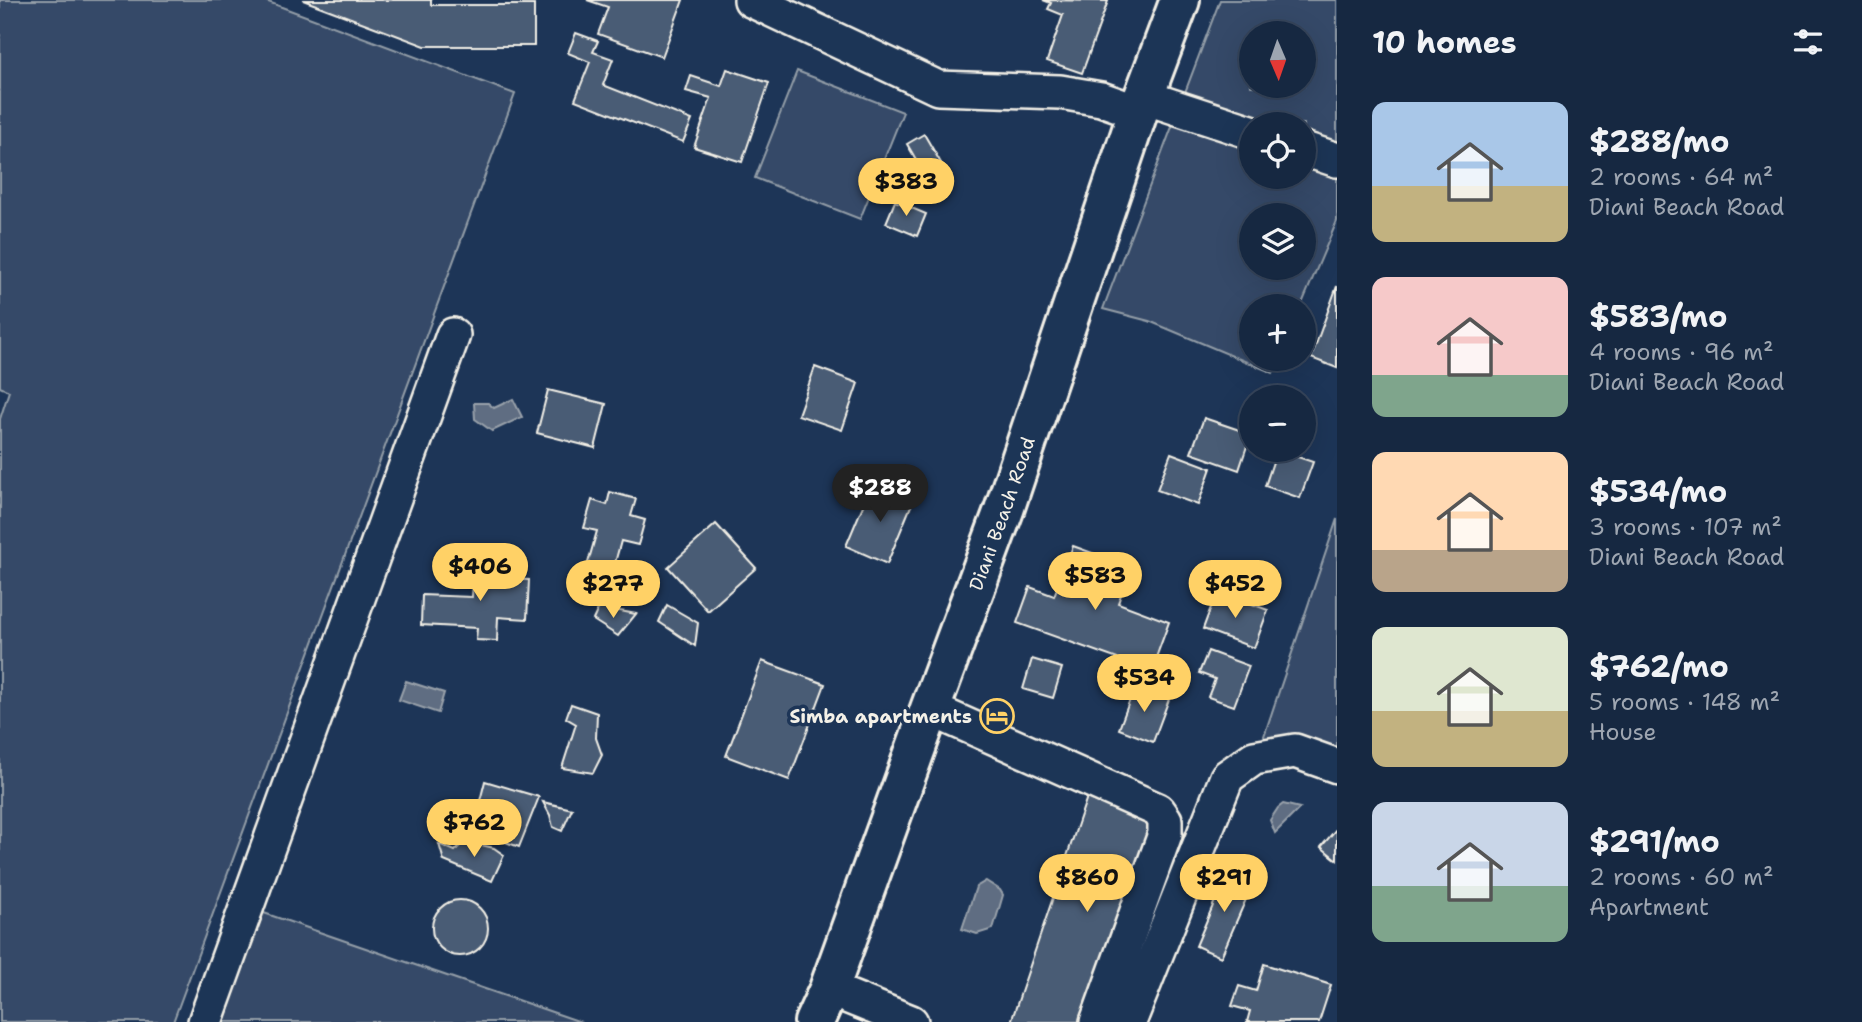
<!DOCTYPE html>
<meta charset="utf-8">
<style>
:root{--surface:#162841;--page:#1f3048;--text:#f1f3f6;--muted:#9ea6b1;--line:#35445a;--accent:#ffd166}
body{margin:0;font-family:"Shantell Sans",sans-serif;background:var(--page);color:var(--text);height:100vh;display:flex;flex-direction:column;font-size:26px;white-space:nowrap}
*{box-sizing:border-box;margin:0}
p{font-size:23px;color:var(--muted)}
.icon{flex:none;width:38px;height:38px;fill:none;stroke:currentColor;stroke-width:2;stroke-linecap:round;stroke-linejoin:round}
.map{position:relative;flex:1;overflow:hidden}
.details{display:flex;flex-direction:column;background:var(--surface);width:525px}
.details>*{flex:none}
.needle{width:46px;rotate:178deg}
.tools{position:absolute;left:1239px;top:21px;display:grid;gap:14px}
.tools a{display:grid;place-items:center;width:77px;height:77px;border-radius:50%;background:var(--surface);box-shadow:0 7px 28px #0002,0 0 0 2px var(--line);font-size:35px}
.price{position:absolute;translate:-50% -60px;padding:0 16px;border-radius:24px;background:var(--accent);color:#111;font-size:23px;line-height:46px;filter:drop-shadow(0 2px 4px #0008)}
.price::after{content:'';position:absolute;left:50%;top:42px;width:21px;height:16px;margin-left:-10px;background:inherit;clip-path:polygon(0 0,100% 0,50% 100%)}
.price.on{background:#222;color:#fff}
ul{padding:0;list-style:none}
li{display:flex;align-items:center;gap:21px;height:175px;padding:0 35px}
li span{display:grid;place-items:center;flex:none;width:196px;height:140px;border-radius:14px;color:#555}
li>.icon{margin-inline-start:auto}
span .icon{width:84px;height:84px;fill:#fffc;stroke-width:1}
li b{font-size:30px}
h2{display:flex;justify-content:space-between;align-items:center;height:84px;padding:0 35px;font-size:30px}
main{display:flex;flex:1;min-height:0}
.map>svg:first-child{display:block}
.green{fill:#354a67;stroke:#949ea8;stroke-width:2;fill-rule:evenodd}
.water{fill:#5e6d82;stroke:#9aa2ab;stroke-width:2}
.building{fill:#485b74;stroke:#f4f1e8;stroke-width:2}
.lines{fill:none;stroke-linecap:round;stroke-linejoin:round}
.minor-casing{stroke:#f4f1e8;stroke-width:38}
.major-casing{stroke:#f4f1e8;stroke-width:44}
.minor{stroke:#1d3557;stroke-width:33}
.major{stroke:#1d3557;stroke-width:38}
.labels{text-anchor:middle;stroke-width:7;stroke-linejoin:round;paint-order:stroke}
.street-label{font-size:19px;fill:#f4f1e8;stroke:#1d3557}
.poi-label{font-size:19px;font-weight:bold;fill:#f4f1e8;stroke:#1d3557;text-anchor:end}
</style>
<main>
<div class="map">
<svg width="1337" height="1022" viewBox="0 0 1337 1022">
<rect width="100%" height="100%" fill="#1d3557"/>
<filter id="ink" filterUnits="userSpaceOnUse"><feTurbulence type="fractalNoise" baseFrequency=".0143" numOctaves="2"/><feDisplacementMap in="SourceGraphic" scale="14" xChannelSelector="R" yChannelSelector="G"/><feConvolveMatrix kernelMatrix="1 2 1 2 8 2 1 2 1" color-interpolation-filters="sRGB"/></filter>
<g filter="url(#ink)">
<g class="green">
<polygon points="0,0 263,0 515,94 173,1022 0,1022 0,419 9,391 0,387"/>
<path d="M1220,0H1337V221L1301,306H1251V359H1279L1273,373L1149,321L1103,309ZM1251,33H1304V86H1251ZM1251,124H1304V177H1251ZM1251,215H1304V268H1251Z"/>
<polygon points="797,71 903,112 860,219 755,178"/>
<polygon points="1337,519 1337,767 1262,742"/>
<polygon points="261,912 581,1022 221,1022"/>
</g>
<g class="water">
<polygon points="513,399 522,417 492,431 475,419 474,403 488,403 494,408"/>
<polygon points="406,681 444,693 438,713 399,700"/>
<polygon points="1283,804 1300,808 1275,833 1270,820 1278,808"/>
<polygon points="986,881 1000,890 1003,895 993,929 977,934 962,929 976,887"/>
</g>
<g class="building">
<polygon points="303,0 431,0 431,5 534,5 534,46 425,46"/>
<polygon points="587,0 683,0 662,57 598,34 608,7"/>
<polygon points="1043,0 1108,1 1082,73 1047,61 1063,15 1048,9 1051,3"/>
<polygon points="576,33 598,41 593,52 613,59 603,85 692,120 683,142 575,100 590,62 568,53"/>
<polygon points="727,69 769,83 742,162 694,147 711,98 686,91 691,76 721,86"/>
<polygon points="924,134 945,170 928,180 907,144"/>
<polygon points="895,201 926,214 917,236 886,223"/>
<polygon points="1337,286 1337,368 1311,358"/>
<polygon points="815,367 858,383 842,430 798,415"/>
<polygon points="548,390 606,404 595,448 537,433"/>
<polygon points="1204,418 1251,434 1239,470 1191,453"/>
<polygon points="1277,450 1313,462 1300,498 1265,486"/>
<polygon points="1171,453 1211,468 1198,505 1157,490"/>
<polygon points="872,484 913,501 887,564 846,546"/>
<polygon points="610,492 636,499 631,516 645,520 638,545 621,541 611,577 586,570 597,531 584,528 592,500 607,505"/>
<polygon points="716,524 756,568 708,611 668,567"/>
<polygon points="1073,546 1131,567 1118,603 1169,622 1151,671 1017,623 1030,587 1054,596"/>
<polygon points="474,562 510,564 509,579 529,580 527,619 498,617 497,641 476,640 477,628 421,625 422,595 472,597"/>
<polygon points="1217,591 1268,610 1254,648 1203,629"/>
<polygon points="667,605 698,623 695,646 659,622"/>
<polygon points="599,607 636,614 618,636 593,620"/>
<polygon points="1208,651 1249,666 1234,706 1208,697 1215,679 1199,673"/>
<polygon points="1032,659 1062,668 1053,698 1023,689"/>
<polygon points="762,661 825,684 789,780 726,756"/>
<polygon points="1135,686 1169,699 1153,742 1119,729"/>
<polygon points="571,704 597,713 596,738 602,755 593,773 562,768 576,724 566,718"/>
<polygon points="485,781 539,797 519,847 495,838 498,815 478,809"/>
<polygon points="1088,794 1161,822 1088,1022 1011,1022"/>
<polygon points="543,802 572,809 562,831 553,827 550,815"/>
<polygon points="1337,828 1337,860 1321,847"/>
<polygon points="464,841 494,848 504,855 492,881 444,861 439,844 455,851"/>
<polygon points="1227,872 1253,883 1221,957 1196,946"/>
<circle cx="460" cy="928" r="28"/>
<polygon points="1264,964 1331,985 1319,1022 1247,1022 1250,1011 1232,1006 1239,986 1256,991"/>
</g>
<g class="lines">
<g class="minor-casing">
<g id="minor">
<polyline points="751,0 938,88 1060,92 1101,99 1138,112"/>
<polyline points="1144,97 1251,132"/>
<polyline points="1304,149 1337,160"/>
<polyline points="930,709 1158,810 1165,820 1165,834 1097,1022"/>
<polyline points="829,989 911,1022"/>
<polyline points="205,1022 453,335"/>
<polyline points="1129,1022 1227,777 1254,758 1295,751 1337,766"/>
</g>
</g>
<g class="major-casing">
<g id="major">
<path id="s1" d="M814,1022L829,989L930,709L1004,510L1138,112L1180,0"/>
</g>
</g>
<use href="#minor" class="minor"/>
<use href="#major" class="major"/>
</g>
</g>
<defs>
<g id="hotel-ring" transform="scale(1.75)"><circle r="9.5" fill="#1d3557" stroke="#ffd166" stroke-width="1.5"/><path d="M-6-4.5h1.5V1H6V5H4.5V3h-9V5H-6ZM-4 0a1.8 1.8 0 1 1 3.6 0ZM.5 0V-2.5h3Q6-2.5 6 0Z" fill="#ffd166"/></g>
</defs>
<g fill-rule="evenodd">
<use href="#hotel-ring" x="997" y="716"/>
</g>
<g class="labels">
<g class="street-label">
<text dy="7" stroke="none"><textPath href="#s1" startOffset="542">Diani Beach Road</textPath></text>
</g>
<g class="poi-label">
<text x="972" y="723">Simba apartments</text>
</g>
</g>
</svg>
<div class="tools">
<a><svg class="needle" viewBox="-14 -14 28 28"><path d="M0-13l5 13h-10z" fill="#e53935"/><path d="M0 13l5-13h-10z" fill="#9ea6b1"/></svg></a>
<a><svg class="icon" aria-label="locate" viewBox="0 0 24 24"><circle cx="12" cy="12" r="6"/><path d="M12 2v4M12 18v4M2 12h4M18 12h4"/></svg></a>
<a><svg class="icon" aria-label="layers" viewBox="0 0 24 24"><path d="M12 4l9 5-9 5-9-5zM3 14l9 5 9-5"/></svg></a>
<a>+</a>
<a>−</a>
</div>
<b class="price" style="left:906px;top:218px">$383</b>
<b class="price on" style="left:880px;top:524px">$288</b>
<b class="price" style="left:480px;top:603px">$406</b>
<b class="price" style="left:1095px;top:612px">$583</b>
<b class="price" style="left:613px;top:620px">$277</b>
<b class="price" style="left:1235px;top:620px">$452</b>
<b class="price" style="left:1144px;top:714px">$534</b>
<b class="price" style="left:474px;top:859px">$762</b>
<b class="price" style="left:1087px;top:914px">$860</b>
<b class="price" style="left:1224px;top:914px">$291</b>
</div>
<section class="details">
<h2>10 homes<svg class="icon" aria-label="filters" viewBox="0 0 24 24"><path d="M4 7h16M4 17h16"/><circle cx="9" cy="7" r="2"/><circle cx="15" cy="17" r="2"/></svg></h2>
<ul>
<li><span style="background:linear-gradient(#a9c7e8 60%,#c2b280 0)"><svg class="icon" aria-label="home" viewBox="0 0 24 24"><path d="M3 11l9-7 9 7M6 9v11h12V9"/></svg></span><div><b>$288/mo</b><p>2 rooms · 64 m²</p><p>Diani Beach Road</p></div></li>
<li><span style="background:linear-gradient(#f6c9c9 70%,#7fa58c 0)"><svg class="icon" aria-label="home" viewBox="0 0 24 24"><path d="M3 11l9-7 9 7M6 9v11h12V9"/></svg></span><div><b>$583/mo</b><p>4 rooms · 96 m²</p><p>Diani Beach Road</p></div></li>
<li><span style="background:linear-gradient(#ffd9b3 70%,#b9a48a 0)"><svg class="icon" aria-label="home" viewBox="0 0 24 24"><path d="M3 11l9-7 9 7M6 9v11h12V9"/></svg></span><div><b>$534/mo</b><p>3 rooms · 107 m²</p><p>Diani Beach Road</p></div></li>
<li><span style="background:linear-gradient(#dfe7d0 60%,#c2b280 0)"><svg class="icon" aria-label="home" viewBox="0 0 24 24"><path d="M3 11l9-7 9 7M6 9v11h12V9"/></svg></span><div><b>$762/mo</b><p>5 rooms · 148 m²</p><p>House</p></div></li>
<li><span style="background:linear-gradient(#c9d6e8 60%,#7fa58c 0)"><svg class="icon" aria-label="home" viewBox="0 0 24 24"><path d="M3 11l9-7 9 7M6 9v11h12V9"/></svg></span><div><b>$291/mo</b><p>2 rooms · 60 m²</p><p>Apartment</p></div></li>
</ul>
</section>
</main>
